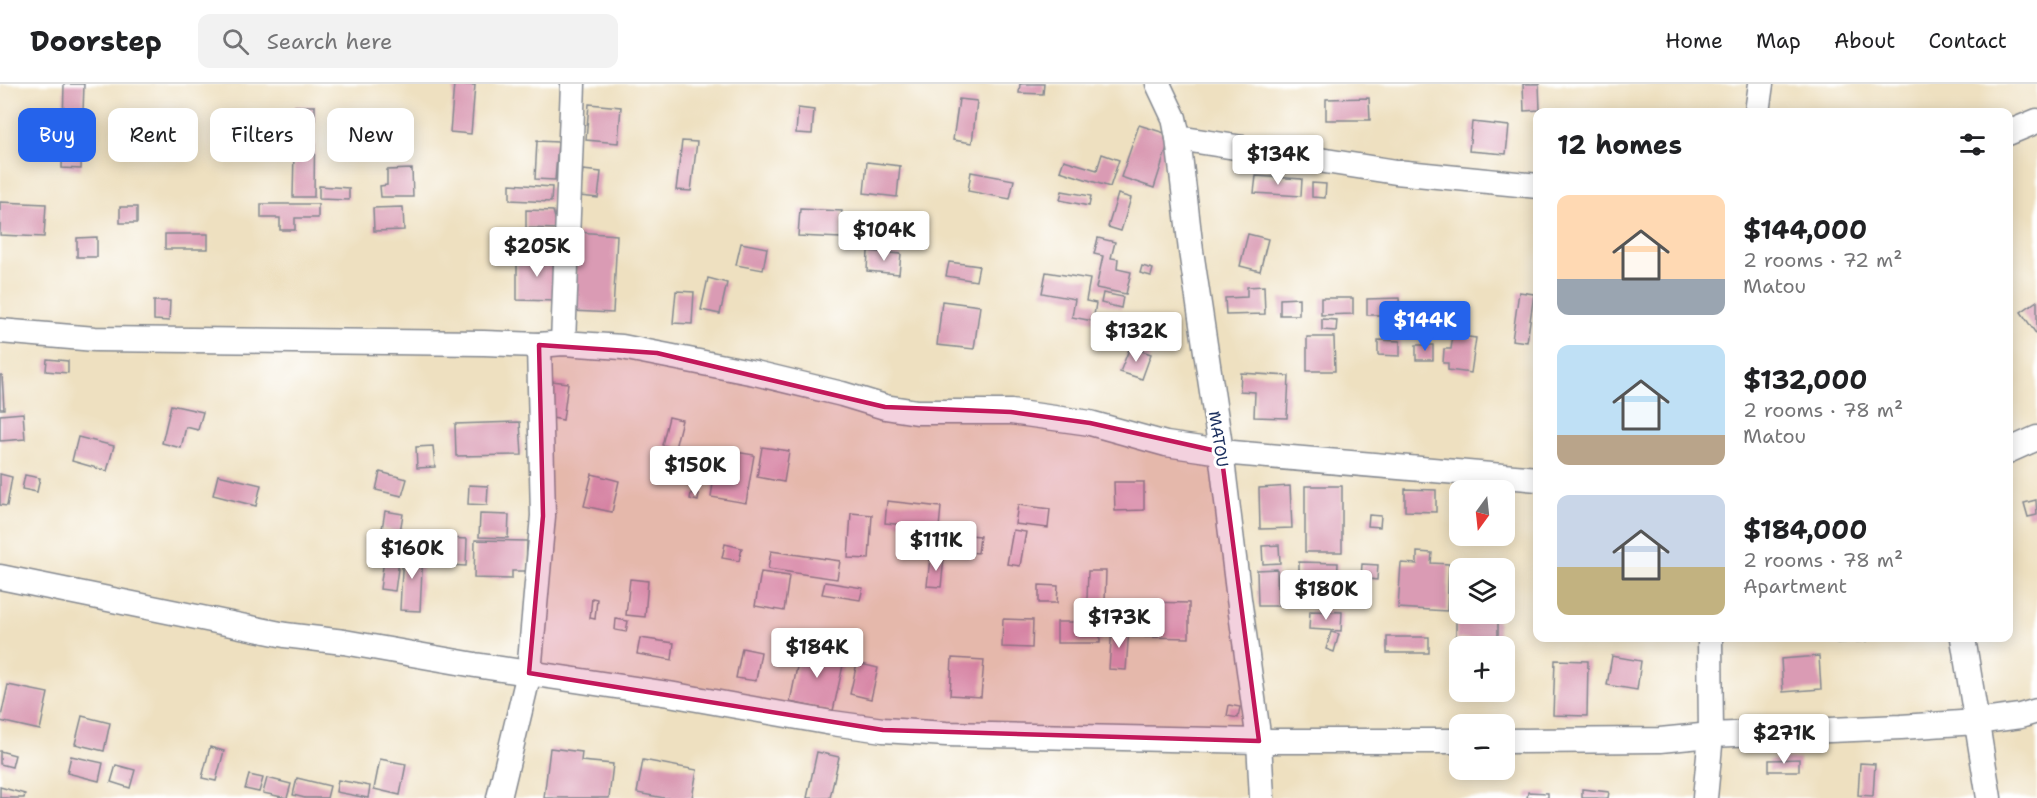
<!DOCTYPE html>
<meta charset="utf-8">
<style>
:root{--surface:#fff;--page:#f2f2f2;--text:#202124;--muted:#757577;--line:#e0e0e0;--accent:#2563eb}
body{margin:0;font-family:"Shantell Sans",sans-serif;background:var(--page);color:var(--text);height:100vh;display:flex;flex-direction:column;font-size:22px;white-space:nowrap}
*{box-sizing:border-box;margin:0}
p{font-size:20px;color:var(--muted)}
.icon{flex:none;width:33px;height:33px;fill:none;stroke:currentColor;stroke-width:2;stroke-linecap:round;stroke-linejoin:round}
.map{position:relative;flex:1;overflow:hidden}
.details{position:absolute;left:1533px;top:24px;width:480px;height:534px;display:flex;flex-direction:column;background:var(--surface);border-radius:12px;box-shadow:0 3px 15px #0003}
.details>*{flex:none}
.banner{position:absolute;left:18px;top:24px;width:570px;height:54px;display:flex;gap:12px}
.needle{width:39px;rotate:195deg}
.controls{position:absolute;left:1449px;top:396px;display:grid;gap:12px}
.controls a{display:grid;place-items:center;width:66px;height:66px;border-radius:12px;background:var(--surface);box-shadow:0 3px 15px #0003;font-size:30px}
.price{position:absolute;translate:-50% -51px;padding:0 14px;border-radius:6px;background:#fff;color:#222;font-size:20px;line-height:39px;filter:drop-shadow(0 2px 3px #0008)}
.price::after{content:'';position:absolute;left:50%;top:36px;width:18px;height:14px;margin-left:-9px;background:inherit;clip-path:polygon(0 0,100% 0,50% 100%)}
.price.selected{background:var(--accent);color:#fff}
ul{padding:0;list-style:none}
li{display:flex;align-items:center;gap:18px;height:150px;padding:0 24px}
li span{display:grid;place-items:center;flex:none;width:168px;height:120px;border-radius:12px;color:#555}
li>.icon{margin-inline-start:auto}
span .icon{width:72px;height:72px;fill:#fffc;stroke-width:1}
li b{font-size:26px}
h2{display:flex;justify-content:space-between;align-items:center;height:72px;padding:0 24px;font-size:26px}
.chip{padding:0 21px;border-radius:12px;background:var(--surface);box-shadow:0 3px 15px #0003;font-size:21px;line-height:54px}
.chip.selected{background:var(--accent);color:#fff}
header{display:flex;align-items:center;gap:36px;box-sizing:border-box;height:84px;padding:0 30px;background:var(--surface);border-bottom:2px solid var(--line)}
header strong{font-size:28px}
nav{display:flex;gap:33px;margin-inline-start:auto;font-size:21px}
.search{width:420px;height:54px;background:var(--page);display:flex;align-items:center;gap:15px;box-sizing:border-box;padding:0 21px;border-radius:12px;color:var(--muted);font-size:22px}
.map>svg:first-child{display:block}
.building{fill:#da9bb4}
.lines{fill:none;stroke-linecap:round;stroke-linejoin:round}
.minor-casing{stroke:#84888f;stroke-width:27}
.minor{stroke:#fff;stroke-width:24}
.marked{fill:#c2185b;fill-opacity:0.2;stroke:#c2185b;stroke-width:4.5;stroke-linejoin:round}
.labels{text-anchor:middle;stroke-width:6;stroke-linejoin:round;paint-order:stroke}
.street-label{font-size:16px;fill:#1b2f5e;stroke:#fff}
</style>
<header>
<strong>Doorstep</strong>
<div class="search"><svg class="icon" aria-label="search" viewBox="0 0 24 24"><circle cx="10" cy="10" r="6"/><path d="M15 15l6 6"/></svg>Search here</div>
<nav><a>Home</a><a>Map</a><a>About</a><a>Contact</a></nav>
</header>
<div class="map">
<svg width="2037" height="714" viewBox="0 0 2037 714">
<rect width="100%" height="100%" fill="#fff"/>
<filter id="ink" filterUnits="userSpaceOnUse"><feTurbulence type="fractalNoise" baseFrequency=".0167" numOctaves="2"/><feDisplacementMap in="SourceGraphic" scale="12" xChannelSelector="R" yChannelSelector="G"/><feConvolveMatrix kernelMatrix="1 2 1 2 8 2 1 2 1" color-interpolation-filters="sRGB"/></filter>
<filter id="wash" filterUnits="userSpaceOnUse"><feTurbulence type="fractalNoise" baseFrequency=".008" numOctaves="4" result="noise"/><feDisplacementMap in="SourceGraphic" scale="24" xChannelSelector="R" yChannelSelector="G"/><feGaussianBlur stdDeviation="1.35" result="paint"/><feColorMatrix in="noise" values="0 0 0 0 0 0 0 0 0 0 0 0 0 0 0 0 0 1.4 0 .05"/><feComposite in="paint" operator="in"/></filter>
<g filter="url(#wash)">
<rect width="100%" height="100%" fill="#eee0c0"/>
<g id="blocks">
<g class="building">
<polygon points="64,0 84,0 81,85 62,84"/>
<polygon points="454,0 475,1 471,50 450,48"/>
<polygon points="1020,0 1044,0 1043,10 1019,9"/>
<polygon points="1523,0 1539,0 1540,26 1524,27"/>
<polygon points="1369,14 1370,36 1326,36 1326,15"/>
<polygon points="959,15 977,17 972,59 953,56"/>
<polygon points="589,20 621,23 618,59 586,56"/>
<polygon points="295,22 315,22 314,113 293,113"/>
<polygon points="798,24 814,26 812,50 796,49"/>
<polygon points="1472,38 1509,42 1506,70 1469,67"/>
<polygon points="1139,41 1171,51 1154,104 1121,93"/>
<polygon points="537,57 558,58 555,96 535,95"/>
<polygon points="682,57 697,58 691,107 676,106"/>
<polygon points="1102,70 1119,76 1110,103 1060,87 1064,76 1097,86"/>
<polygon points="867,78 900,82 897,113 864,109"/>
<polygon points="412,85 413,113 381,113 380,102 387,101 387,86"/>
<polygon points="583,86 601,88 598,114 580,112"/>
<polygon points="971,88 1014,96 1010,115 968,107"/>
<polygon points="1256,92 1302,95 1301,112 1254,109"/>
<polygon points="1312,99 1326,100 1325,114 1312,113"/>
<polygon points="510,100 552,103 551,118 510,116"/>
<polygon points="319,102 349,104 349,116 319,115"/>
<polygon points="1062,107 1091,112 1089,122 1060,116"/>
<polygon points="1118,110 1131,114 1121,147 1108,143"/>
<polygon points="0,118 46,120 44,153 0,151"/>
<polygon points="261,120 318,120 318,134 295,134 295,146 280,146 280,134 261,134"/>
<rect x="120" y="123" width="17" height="16"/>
<polygon points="403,123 404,146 374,147 373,124"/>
<polygon points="800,125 842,127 841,154 798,152"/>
<polygon points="526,126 553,127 558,145 526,144"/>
<polygon points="885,146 905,148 904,161 883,159"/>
<polygon points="578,148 617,151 613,229 572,227"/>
<rect x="165" y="150" width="43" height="15"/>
<polygon points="1248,150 1268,155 1260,187 1240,182"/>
<polygon points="97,153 97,173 77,173 77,154"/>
<polygon points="1098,154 1115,158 1111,174 1118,175 1117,185 1131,188 1126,210 1096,204 1103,172 1094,170"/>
<polygon points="741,159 767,164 763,186 736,181"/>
<polygon points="868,167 901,170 899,190 867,187"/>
<polygon points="517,171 556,171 556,217 517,216"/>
<polygon points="949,178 979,182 976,197 946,192"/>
<polygon points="1142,182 1153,185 1151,192 1140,189"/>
<polygon points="1046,188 1090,195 1086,217 1096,219 1093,237 1072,233 1075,215 1042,209"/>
<polygon points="708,194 727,199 720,230 701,226"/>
<polygon points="1264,202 1265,230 1226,231 1225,214 1247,213 1247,203"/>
<polygon points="676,207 694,208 692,240 673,239"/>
<polygon points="1519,208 1534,210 1527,258 1512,256"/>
<polygon points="1103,209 1123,213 1121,224 1101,219"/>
<polygon points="1299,214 1299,231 1280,231 1280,215"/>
<polygon points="1321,214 1353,214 1353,230 1321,231"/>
<polygon points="1399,214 1400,231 1367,231 1367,215"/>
<polygon points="154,217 170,217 169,237 154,236"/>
<polygon points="942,217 980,222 974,265 937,261"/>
<polygon points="2037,217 2037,251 2021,228"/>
<polygon points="1322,235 1337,236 1336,247 1322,246"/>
<polygon points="1453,251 1476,254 1471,289 1448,286 1448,279 1443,279 1444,265 1451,265"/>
<polygon points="1307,253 1334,253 1335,287 1307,287"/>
<polygon points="1378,256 1400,257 1400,272 1378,271"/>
<rect x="1416" y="261" width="17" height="15"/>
<polygon points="1130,263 1151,270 1142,295 1120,288"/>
<polygon points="47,275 68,277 68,289 46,287"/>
<polygon points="1241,289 1289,292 1287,334 1254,333 1255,308 1240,307"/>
<polygon points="0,291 2,291 4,325 0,325"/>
<polygon points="552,297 568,299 563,336 547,333"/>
<polygon points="171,321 203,328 198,346 186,343 181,364 162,359"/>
<polygon points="23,329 25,355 0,357 0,331"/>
<polygon points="669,333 682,336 675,364 662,361"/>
<polygon points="520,338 522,371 456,372 455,340"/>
<polygon points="78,353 114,362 107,387 72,377"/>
<polygon points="433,362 435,383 417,384 416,363"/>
<polygon points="762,363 789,367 784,398 757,393"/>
<polygon points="718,365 754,371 746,419 711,413"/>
<polygon points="380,388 407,395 402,412 376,406"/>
<polygon points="0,390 12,393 7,422 0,421"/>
<polygon points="592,390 619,397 612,428 584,422"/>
<polygon points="25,391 40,394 37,408 22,405"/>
<polygon points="218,391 261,401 256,422 213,411"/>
<polygon points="1114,398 1144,398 1144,426 1115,427"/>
<polygon points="469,401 488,402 487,421 468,420"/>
<polygon points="1290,402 1292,444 1260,445 1259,404"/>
<rect x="1305" y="402" width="37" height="66"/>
<polygon points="1405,405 1436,406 1436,428 1405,427"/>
<polygon points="691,409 699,410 698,417 690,415"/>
<polygon points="2036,416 2037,431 2028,433 2024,419"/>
<polygon points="887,417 941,423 939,444 885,439"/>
<polygon points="1018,421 1050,425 1048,444 1015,440"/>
<polygon points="385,427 403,430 400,448 382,445"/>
<polygon points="851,429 872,431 869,475 848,474"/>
<polygon points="480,430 509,431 508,454 479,453"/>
<polygon points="1369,431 1381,432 1380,443 1368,442"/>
<polygon points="1013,446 1026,448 1020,482 1007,480"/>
<polygon points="947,449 980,452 978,469 945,466"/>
<polygon points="429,453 467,455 466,482 428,480"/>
<polygon points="475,456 527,457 526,487 512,487 512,495 474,494"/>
<polygon points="725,460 742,464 739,477 722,474"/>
<polygon points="1279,461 1280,479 1263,480 1262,462"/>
<polygon points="403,466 423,467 420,527 400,526"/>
<polygon points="771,467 840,477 837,495 768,485"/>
<polygon points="1417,468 1432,469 1431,479 1449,480 1447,527 1398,524 1401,479 1417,480"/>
<polygon points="930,473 944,474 941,503 927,502"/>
<polygon points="384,475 399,477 395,507 380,505"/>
<polygon points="1299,478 1338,479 1337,502 1324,502 1324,512 1284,511 1284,493 1299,493"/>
<polygon points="1362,480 1378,481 1377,496 1361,494"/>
<polygon points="1277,485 1278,522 1258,522 1257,486"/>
<polygon points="1088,487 1106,487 1105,517 1087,516"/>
<polygon points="761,488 789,492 784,527 755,522"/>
<polygon points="630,495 648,497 645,533 626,531"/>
<polygon points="1504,496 1509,496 1507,521 1504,521"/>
<polygon points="825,498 863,504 860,516 822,510"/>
<polygon points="1039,501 1058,502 1057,519 1039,519"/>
<polygon points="592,514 597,515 595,535 590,534"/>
<polygon points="1146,518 1189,519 1189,554 1145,553"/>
<polygon points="1310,527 1342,528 1341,547 1309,545"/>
<polygon points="616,535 628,537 626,548 615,546"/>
<polygon points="1003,535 1033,536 1032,564 1002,563"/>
<polygon points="1456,535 1498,536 1498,556 1456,555"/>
<polygon points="1057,538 1086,538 1086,546 1100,546 1100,559 1057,559"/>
<polygon points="1112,544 1129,545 1126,586 1109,585"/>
<polygon points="1331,548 1339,550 1334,568 1326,565"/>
<rect x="1387" y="553" width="42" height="16"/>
<polygon points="640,554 674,559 672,576 637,570"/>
<polygon points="1836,554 1867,554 1867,557 1837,559"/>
<polygon points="801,563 845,572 833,627 790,618"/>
<polygon points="742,564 761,568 756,597 736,594"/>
<polygon points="1612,572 1641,577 1637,606 1607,601"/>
<polygon points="1819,572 1821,605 1783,608 1781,575"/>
<polygon points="952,574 984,576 981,613 950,611"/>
<polygon points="1555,576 1588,577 1587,632 1553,631"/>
<polygon points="857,579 878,584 871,615 850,610"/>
<polygon points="8,601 48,609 40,646 0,637"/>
<polygon points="1229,621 1240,623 1238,634 1227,632"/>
<polygon points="82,632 110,639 104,667 75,660"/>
<polygon points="210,663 224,667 216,697 202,694"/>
<polygon points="550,664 582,668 581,677 613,680 609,714 544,714"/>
<polygon points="0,667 15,671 12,683 0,680"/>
<polygon points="817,668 839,673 830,714 807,714"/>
<polygon points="71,672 103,679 99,697 67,689"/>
<polygon points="380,675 406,680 400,711 374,705"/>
<polygon points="1799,675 1799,687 1769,687 1769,676"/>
<polygon points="643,676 697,686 692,714 664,714 637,709"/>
<polygon points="1860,679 1875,680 1873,712 1858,711"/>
<polygon points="116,681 135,686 130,704 111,698"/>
<polygon points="249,691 263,694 259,708 245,705"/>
<polygon points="267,694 291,700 287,714 263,709"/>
<polygon points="297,694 330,702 327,714 305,714 293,711"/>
<polygon points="338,696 370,702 368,714 336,708"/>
<polygon points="0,703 25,710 24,714 0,714"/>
<polygon points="1582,705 1609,708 1608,714 1582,714"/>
<polygon points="1528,708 1548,709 1548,714 1527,714"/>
</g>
</g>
</g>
<g filter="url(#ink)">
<use href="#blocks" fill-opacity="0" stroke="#84888f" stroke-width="1.5"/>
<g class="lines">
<g class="minor-casing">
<g id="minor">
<polyline points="1158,0 1174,34 1178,54 1191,167 1221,368 1239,515 1259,657 1262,714"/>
<polyline points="1757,28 1761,0"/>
<polyline points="2008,49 2037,37"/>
<polyline points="1178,54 1396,88 1538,102"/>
<polyline points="0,247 95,255 484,259 539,261 563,259 622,263 755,289 842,310 885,323 917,328 1011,328 1090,339 1166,360 1221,368 1538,395"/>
<polyline points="563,259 573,0"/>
<polyline points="2008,367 2037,354"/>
<polyline points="0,493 285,551 344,558 475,581 669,610 832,639 883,646 946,650 1259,657 1460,657"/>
<polyline points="1963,554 1989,714"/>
<polyline points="1504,657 1660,656 1711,651 1901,643 1976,638 2020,632 2037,627"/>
<polyline points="499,714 529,589 543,432 539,261"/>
<polyline points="1705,714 1711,651 1710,554"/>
</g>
</g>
<use href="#minor" class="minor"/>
</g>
</g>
<path class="marked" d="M539,261L657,269L885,323L1011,328L1090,339L1221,368L1259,657L883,646L529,589L543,432Z"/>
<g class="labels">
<g class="street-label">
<text transform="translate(1219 355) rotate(81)" y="6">MATOU</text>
</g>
</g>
</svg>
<div class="controls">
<a><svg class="needle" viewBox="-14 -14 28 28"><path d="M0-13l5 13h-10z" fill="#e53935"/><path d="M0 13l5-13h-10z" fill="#757577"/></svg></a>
<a><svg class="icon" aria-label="layers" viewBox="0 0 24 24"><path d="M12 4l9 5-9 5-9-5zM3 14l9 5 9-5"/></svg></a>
<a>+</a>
<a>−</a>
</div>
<b class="price" style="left:1278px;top:102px">$134K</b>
<b class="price" style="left:884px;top:178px">$104K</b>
<b class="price" style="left:537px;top:194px">$205K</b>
<b class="price selected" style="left:1425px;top:268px">$144K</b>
<b class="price" style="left:1136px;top:279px">$132K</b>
<b class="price" style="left:695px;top:413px">$150K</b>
<b class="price" style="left:936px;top:488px">$111K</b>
<b class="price" style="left:412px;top:496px">$160K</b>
<b class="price" style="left:1326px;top:537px">$180K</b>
<b class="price" style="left:1119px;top:565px">$173K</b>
<b class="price" style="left:817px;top:595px">$184K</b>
<b class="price" style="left:1784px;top:681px">$271K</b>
<div class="banner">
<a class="chip selected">Buy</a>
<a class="chip">Rent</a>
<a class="chip">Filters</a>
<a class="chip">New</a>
</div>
<section class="details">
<h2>12 homes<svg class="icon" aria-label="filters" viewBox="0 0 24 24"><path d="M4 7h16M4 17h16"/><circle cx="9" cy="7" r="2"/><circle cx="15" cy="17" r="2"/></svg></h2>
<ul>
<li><span style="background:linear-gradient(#ffd9b3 70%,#9aa5b1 0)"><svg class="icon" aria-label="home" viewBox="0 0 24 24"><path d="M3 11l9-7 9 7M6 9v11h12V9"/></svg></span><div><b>$144,000</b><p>2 rooms · 72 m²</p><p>Matou</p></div></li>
<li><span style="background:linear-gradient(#bfe0f5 75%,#b9a48a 0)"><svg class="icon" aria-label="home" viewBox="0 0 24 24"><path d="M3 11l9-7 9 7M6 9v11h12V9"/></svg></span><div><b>$132,000</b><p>2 rooms · 78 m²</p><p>Matou</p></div></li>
<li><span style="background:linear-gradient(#c9d6e8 60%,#c2b280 0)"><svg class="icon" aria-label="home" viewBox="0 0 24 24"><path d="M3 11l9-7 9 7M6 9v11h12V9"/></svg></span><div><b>$184,000</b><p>2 rooms · 78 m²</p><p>Apartment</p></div></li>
</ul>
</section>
</div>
